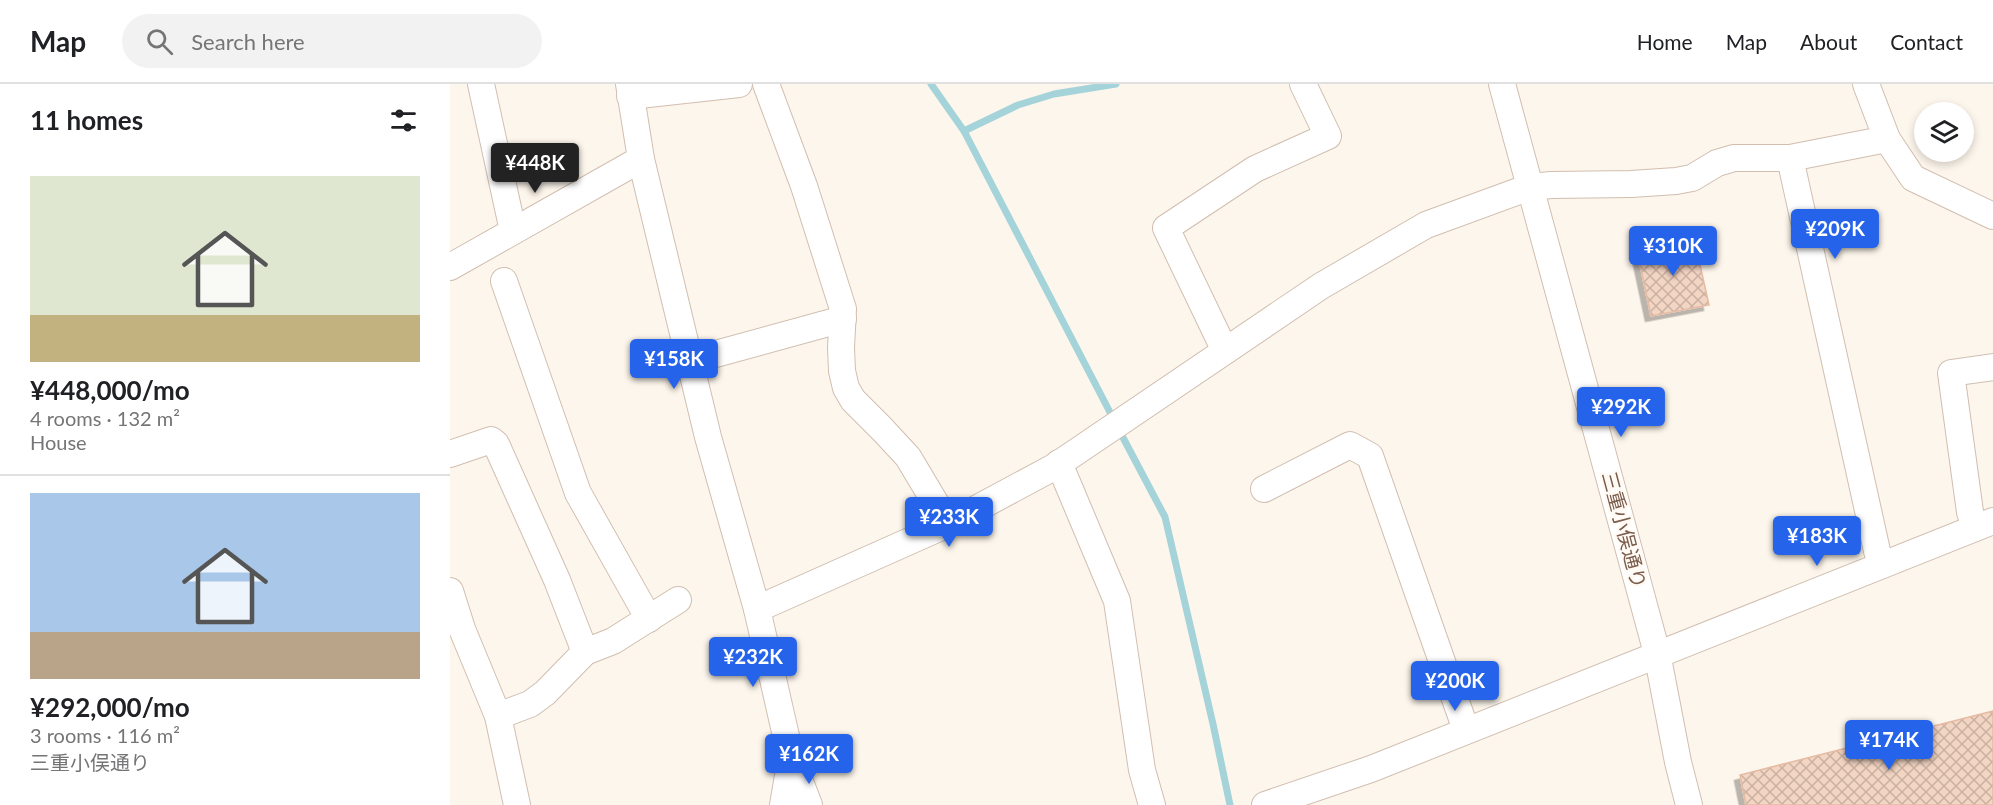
<!DOCTYPE html>
<meta charset="utf-8">
<style>
:root{--surface:#fff;--page:#f2f2f2;--text:#202124;--muted:#757577;--line:#e0e0e0;--accent:#2563eb}
body{margin:0;font-family:Lato,"Noto Sans JP",sans-serif;background:var(--page);color:var(--text);height:100vh;display:flex;flex-direction:column;font-size:22px;white-space:nowrap}
*{box-sizing:border-box;margin:0}
p{font-size:20px;color:var(--muted)}
.icon{flex:none;width:33px;height:33px;fill:none;stroke:currentColor;stroke-width:2;stroke-linecap:round;stroke-linejoin:round}
.map{position:relative;flex:1;overflow:hidden}
.panel{display:flex;flex-direction:column;background:var(--surface);width:450px}
.panel>*{flex:none}
.buttons{position:absolute;left:1464px;top:18px;display:grid;gap:12px}
.buttons a{display:grid;place-items:center;width:60px;height:60px;border-radius:50%;background:var(--surface);box-shadow:0 3px 9px #0003;font-size:30px}
.price{position:absolute;translate:-50% -51px;padding:0 14px;border-radius:6px;background:var(--accent);color:#fff;font-size:20px;line-height:39px;filter:drop-shadow(0 2px 3px #0008)}
.price::after{content:'';position:absolute;left:50%;top:36px;width:18px;height:14px;margin-left:-9px;background:inherit;clip-path:polygon(0 0,100% 0,50% 100%)}
.price.current{background:#222;color:#fff}
ul{padding:0;list-style:none}
li{display:grid;align-content:center;gap:12px;height:318px;padding:0 30px}
li+li{border-top:2px solid var(--line)}
li span{display:grid;place-items:center;height:186px;border-radius:0px;color:#555}
li>.icon{margin-inline-start:auto}
span .icon{width:108px;height:108px;fill:#fffc;stroke-width:1}
li b{font-size:26px}
h2{display:flex;justify-content:space-between;align-items:center;height:72px;padding:0 30px;font-size:26px}
header{display:flex;align-items:center;gap:36px;box-sizing:border-box;height:84px;padding:0 30px;background:var(--surface);border-bottom:2px solid var(--line)}
header strong{font-size:28px}
nav{display:flex;gap:33px;margin-inline-start:auto;font-size:21px}
.search{width:420px;height:54px;background:var(--page);display:flex;align-items:center;gap:15px;box-sizing:border-box;padding:0 21px;border-radius:33px;color:var(--muted);font-size:22px}
main{display:flex;flex:1;min-height:0}
.map>svg:first-child{display:block}
.lines{fill:none;stroke-linecap:round;stroke-linejoin:round}
.stream{stroke:#a5d3da;stroke-width:7}
.building{fill:url(#building-cross-hatch);stroke:#e6bba3;stroke-width:1.5;filter:url(#shadow)}
.minor-casing{stroke:#d1beb0;stroke-width:28}
.minor{stroke:#fff;stroke-width:26}
.labels{text-anchor:middle;stroke-width:5;stroke-linejoin:round;paint-order:stroke}
.street-label{font-size:20px;fill:#7a5c4d;stroke:#fffaf3}
</style>
<header>
<strong>Map</strong>
<div class="search"><svg class="icon" aria-label="search" viewBox="0 0 24 24"><circle cx="10" cy="10" r="6"/><path d="M15 15l6 6"/></svg>Search here</div>
<nav><a>Home</a><a>Map</a><a>About</a><a>Contact</a></nav>
</header>
<main>
<section class="panel">
<h2>11 homes<svg class="icon" aria-label="filters" viewBox="0 0 24 24"><path d="M4 7h16M4 17h16"/><circle cx="9" cy="7" r="2"/><circle cx="15" cy="17" r="2"/></svg></h2>
<ul>
<li><span style="background:linear-gradient(#dfe7d0 75%,#c2b280 0)"><svg class="icon" aria-label="home" viewBox="0 0 24 24"><path d="M3 11l9-7 9 7M6 9v11h12V9"/></svg></span><div><b>¥448,000/mo</b><p>4 rooms · 132 m²</p><p>House</p></div></li>
<li><span style="background:linear-gradient(#a9c7e8 75%,#b9a48a 0)"><svg class="icon" aria-label="home" viewBox="0 0 24 24"><path d="M3 11l9-7 9 7M6 9v11h12V9"/></svg></span><div><b>¥292,000/mo</b><p>3 rooms · 116 m²</p><p>三重小俣通り</p></div></li>
</ul>
</section>
<div class="map">
<svg width="1543" height="721" viewBox="0 0 1543 721">
<defs>
<pattern id="building-cross-hatch" width="8" height="8" patternUnits="userSpaceOnUse" patternTransform="scale(1.5)"><rect width="8" height="8" fill="#f3d5c3"/><path d="M0 0l8 8M0 8l8-8" fill="none" stroke="#cab0a1"/></pattern>
<filter id="shadow"><feDropShadow dx="-5.5" dy="5.5" stdDeviation="0" flood-color="#0004"/></filter>
</defs>
<rect width="100%" height="100%" fill="#fdf6ec"/>
<g class="lines">
<g class="stream">
<polyline points="481,0 514,47 664,336"/>
<polyline points="514,47 568,21 604,10 666,0"/>
<polyline points="669,346 715,433 763,640 780,721"/>
</g>
</g>
<g class="building">
<polygon points="1244,154 1259,221 1201,232 1187,166"/>
<polygon points="1543,627 1543,721 1296,721 1290,691"/>
</g>
<g class="lines">
<g class="minor-casing">
<g id="minor">
<polyline points="31,0 63,147"/>
<polyline points="179,0 191,75 258,353 307,525 341,674 359,721"/>
<polyline points="316,0 354,102 393,225 391,264 392,287 396,304 403,316 432,345 458,373 498,440"/>
<polyline points="1052,0 1207,569 1228,678 1239,721"/>
<polyline points="1416,0 1437,55 1463,94 1543,132"/>
<polyline points="180,12 289,0"/>
<polyline points="1340,74 1427,467 1432,481"/>
<polyline points="0,183 191,75"/>
<polyline points="54,197 128,409 199,535"/>
<polyline points="775,267 716,144 805,85 878,52 853,0"/>
<polyline points="240,277 393,235"/>
<polyline points="0,370 41,356 46,360 107,496 135,568"/>
<polyline points="609,379 667,517 692,686 702,721"/>
<polyline points="814,405 900,361 920,372 1016,646"/>
<polyline points="1525,444 1520,428 1501,289 1543,283"/>
<polyline points="0,507 12,545 48,632 67,721"/>
<polyline points="307,525 498,440 604,383 871,202 976,141 1080,103 1101,101 1181,100 1226,97 1242,94 1267,79 1284,74 1340,74 1437,55"/>
<polyline points="48,632 80,620 95,609 135,568 163,557 228,516"/>
<polyline points="333,721 341,674"/>
<polyline points="815,721 921,685 1543,437"/>
</g>
</g>
<use href="#minor" class="minor"/>
</g>
<g class="labels">
<g class="street-label">
<text transform="translate(1174 446) rotate(75)" y="7">三重小俣通り</text>
</g>
</g>
</svg>
<div class="buttons">
<a><svg class="icon" aria-label="layers" viewBox="0 0 24 24"><path d="M12 4l9 5-9 5-9-5zM3 14l9 5 9-5"/></svg></a>
</div>
<b class="price current" style="left:85px;top:110px">¥448K</b>
<b class="price" style="left:1385px;top:176px">¥209K</b>
<b class="price" style="left:1223px;top:193px">¥310K</b>
<b class="price" style="left:224px;top:306px">¥158K</b>
<b class="price" style="left:1171px;top:354px">¥292K</b>
<b class="price" style="left:499px;top:464px">¥233K</b>
<b class="price" style="left:1367px;top:483px">¥183K</b>
<b class="price" style="left:303px;top:604px">¥232K</b>
<b class="price" style="left:1005px;top:628px">¥200K</b>
<b class="price" style="left:1439px;top:687px">¥174K</b>
<b class="price" style="left:359px;top:701px">¥162K</b>
</div>
</main>
